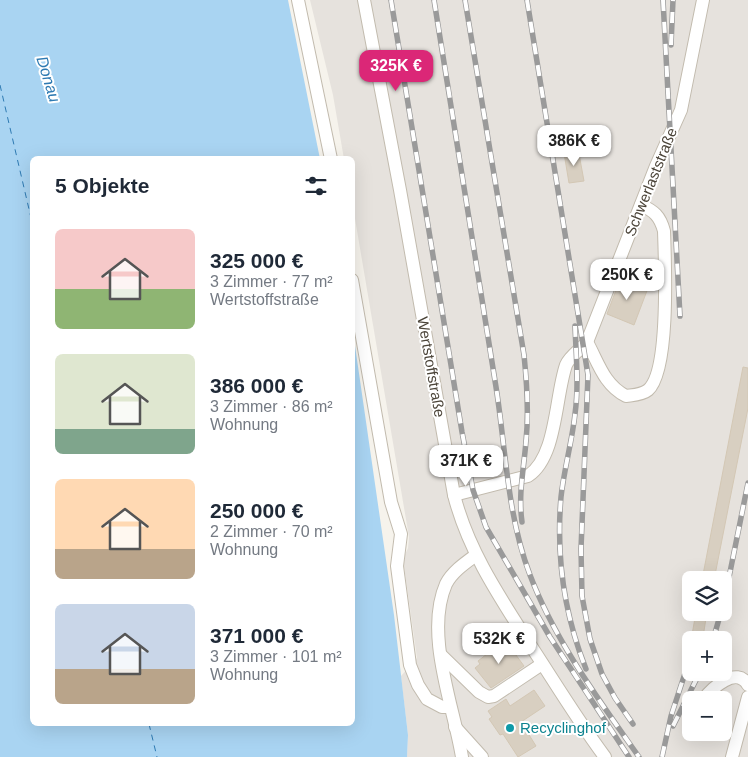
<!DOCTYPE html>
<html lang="de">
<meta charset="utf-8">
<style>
:root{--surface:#fff;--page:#f2f2f3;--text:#1f2937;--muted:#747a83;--accent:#db2777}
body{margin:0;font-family:Arial,sans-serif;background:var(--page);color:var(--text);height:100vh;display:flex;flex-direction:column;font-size:19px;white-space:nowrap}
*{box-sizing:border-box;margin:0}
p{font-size:16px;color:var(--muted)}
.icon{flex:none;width:28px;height:28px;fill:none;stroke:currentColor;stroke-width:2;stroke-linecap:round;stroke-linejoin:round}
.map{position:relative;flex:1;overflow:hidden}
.details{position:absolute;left:30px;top:156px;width:325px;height:570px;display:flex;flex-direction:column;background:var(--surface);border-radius:8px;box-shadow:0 5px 20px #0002}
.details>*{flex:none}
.fabs{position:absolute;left:682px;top:571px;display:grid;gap:10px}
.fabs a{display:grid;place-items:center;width:50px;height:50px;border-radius:8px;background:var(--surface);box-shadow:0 5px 20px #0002;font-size:25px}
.price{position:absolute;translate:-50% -42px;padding:0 11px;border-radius:10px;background:#fff;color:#222;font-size:16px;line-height:32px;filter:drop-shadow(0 1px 2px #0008)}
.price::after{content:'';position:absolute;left:50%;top:30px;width:15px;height:11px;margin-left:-8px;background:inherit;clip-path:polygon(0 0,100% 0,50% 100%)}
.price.on{background:var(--accent);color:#fff}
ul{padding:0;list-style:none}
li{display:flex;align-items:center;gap:15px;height:125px;padding:0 25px}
li span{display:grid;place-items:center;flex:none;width:140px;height:100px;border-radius:8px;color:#555}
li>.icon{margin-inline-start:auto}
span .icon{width:60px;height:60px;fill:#fffc;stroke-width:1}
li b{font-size:21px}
h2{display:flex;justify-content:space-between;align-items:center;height:60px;padding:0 25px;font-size:21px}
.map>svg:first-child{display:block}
.industrial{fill:#e6e2dd;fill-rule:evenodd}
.water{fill:#a9d4f2}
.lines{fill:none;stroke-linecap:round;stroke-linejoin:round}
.ferry{stroke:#2e7ab2;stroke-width:1;stroke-dasharray:6 5;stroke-linecap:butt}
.building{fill:#d8cfc1;stroke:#d3c7b4}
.minor-casing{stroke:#c2bbae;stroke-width:14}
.minor{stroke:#fff;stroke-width:12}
.rail-casing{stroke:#9a9a9a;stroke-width:5.5}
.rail{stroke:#fff;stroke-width:4;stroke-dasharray:11;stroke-linecap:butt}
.culture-dot{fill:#0f9aa8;stroke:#fff;stroke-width:2}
.labels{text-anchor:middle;stroke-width:4;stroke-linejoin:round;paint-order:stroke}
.street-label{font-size:15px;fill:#4b4439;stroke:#fff}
.culture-label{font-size:15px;fill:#0d838f;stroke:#fff;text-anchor:start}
.water-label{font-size:16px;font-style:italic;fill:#2e7ab2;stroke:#fff}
</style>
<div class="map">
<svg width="748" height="757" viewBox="0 0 748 757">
<rect width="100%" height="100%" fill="#f6f3ec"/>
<path class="industrial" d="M310,0H748V757H407L408,735L401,676L417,658L403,559L408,548L409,537L353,207L352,159H344L333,95ZM691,580H724V612H691ZM691,640H724V672H691ZM691,700H724V732H691Z"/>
<polygon class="water" points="0,0 288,0 320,159 32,159 32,724 352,724 353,332 394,615 408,735 407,757 0,757"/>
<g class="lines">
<g class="ferry">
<polyline points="0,85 32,222"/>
<polyline points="149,724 157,757"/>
</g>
</g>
<g class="building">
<polygon points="574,151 579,154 584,181 569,183 564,153"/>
<polygon points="621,277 648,288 634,325 607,314"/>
<polygon points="743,367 748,368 748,408 714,580 702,580"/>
<polygon points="696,612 707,612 703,637 692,635"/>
<polygon points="505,640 524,666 491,688 475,668 480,664 478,661"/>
<polygon points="534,690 545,706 521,722 536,746 518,757 503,734 500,735 489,719 492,717 488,711 506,699 510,706"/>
</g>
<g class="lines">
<g class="minor-casing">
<g id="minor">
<polyline points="298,0 331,159"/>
<path d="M364,0L400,190L454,495C468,550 499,596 529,643C554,681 578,721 605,757"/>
<polyline points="352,280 391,502 401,534 397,566 410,665 418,685 427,699 442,707 449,707"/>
<path d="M587,342C598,362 604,385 626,396C633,395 642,395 648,390C670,371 665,262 664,231C660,216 654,211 641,205"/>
<path d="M454,495L528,476C557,457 555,397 566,365C570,356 580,350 587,342L656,166L681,110L703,0"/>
<polyline points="441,655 479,692 488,697 494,696 542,664"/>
<path d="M703,700C712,688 737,665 748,685"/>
<polyline points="455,727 482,757"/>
<path d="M462,757C454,707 424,634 446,584C452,572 465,563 476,555"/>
<polyline points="732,757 748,697"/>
</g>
</g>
<use href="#minor" class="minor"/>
<g class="rail-casing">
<g id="rail">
<polyline points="391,0 462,432 473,490 486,527 550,637 629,757"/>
<path d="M434,0C455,129 475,258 496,387C506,450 507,515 530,575C555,641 599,700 639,757"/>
<path d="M465,0L524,355C527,384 529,412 526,441C524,468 518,494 522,522"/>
<polyline points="527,0 588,375 581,549 582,596 590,639 602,674 615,698 633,724"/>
<polyline points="663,0 680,316"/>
<polyline points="671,45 673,0"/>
<path d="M575,326C576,355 579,385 575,414C572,442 564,469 561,497C556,556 564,614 586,669"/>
<polyline points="724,602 748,483"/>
<polyline points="696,640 697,636"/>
<polyline points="713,640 721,612"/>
<polyline points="673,726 700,672"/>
<polyline points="662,757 671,716 691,655"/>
</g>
</g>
<use href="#rail" class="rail"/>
</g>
<circle class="culture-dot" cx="510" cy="728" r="5"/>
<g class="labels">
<g class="street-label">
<text transform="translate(651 182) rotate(-68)" y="5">Schwerlaststraße</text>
<text transform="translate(431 367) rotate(80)" y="5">Wertstoffstraße</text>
</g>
<g class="culture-label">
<text x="520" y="733">Recyclinghof</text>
</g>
<g class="water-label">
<text transform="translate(49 79) rotate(73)" y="6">Donau</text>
</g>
</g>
</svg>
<div class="fabs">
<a><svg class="icon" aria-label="layers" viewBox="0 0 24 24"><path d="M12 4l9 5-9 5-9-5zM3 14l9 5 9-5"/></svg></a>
<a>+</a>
<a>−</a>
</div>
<b class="price on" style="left:396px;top:92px">325K €</b>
<b class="price" style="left:574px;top:167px">386K €</b>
<b class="price" style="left:627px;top:301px">250K €</b>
<b class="price" style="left:466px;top:487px">371K €</b>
<b class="price" style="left:499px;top:665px">532K €</b>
<section class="details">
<h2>5 Objekte<svg class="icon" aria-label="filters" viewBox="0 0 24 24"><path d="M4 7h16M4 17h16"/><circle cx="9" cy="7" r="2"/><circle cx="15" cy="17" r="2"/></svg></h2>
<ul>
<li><span style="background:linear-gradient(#f6c9c9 60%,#8fb573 0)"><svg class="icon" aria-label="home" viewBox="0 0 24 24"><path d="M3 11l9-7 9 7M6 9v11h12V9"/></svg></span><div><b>325 000 €</b><p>3 Zimmer · 77 m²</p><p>Wertstoffstraße</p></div></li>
<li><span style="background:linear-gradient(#dfe7d0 75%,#7fa58c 0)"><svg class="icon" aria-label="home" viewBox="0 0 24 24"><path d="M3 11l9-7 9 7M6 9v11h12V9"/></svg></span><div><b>386 000 €</b><p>3 Zimmer · 86 m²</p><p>Wohnung</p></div></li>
<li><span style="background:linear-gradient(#ffd9b3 70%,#b9a48a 0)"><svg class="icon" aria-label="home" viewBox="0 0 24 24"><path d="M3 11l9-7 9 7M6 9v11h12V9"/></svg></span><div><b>250 000 €</b><p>2 Zimmer · 70 m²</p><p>Wohnung</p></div></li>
<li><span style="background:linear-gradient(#c9d6e8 65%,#b9a48a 0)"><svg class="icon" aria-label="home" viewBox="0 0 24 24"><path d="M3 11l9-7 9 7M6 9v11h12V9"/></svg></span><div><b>371 000 €</b><p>3 Zimmer · 101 m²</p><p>Wohnung</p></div></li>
</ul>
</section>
</div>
